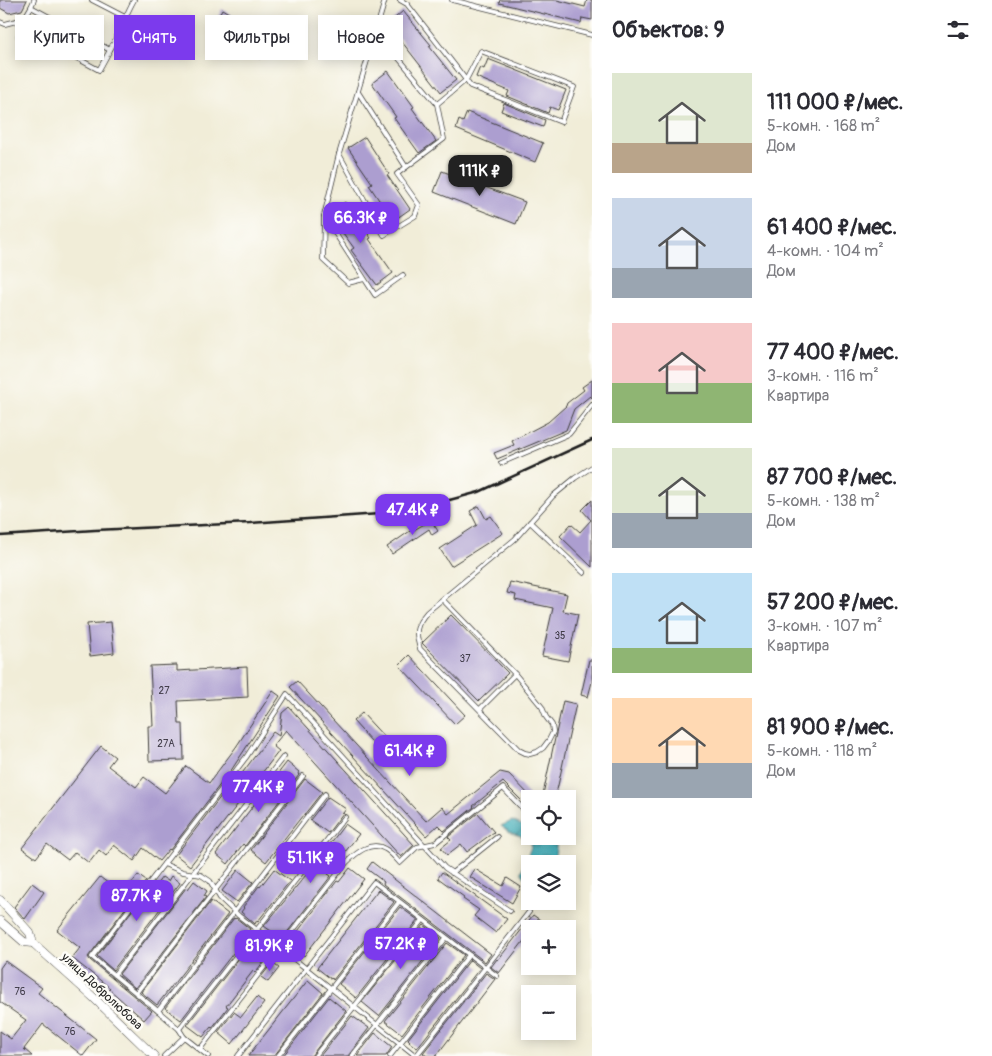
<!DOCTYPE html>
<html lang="ru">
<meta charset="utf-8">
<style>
:root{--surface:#fff;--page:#f2f2f3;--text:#2b2b33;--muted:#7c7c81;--accent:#7c3aed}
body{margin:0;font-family:Pangolin,sans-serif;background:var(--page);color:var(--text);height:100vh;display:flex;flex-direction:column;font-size:19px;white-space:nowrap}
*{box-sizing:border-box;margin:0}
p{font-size:16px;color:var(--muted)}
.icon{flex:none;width:28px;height:28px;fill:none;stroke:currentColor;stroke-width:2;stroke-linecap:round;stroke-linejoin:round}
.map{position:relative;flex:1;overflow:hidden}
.panel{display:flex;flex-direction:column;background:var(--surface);width:400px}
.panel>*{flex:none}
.banner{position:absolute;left:15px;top:15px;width:475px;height:45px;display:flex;gap:10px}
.fabs{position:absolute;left:521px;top:790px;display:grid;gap:10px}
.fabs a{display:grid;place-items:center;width:55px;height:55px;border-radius:0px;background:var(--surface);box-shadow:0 2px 12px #0003;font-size:25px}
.price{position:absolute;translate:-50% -42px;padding:0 11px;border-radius:10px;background:var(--accent);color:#fff;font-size:16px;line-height:32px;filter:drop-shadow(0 1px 2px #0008)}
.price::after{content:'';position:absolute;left:50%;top:30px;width:15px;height:11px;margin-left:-8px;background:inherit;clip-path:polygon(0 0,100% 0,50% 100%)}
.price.on{background:#222;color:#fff}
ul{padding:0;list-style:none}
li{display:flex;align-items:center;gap:15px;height:125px;padding:0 20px}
li span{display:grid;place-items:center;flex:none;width:140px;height:100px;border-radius:0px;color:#555}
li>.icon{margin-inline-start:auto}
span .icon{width:60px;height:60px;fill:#fffc;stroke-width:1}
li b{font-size:21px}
h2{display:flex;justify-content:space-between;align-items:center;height:60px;padding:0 20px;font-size:21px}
.chip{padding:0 18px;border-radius:0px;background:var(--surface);box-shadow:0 2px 12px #0003;font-size:18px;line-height:45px}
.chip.on{background:var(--accent);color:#fff}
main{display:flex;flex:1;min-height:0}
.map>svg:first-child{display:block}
.park{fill:#a6d887;stroke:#617a52}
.water{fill:url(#water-waves);stroke:#2e666c}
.building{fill:#ac9ed0}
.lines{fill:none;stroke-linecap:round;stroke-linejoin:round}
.service-casing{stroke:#3c3b38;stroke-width:5.5}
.minor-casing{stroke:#3c3b38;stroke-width:9}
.service{stroke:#fff;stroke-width:4}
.minor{stroke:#fff;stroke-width:8}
.rail{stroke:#1c1c1c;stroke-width:2.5}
.labels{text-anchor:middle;stroke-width:5;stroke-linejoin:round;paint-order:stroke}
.number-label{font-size:10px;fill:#403c49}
.street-label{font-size:12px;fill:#1c1c1c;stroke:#fdfcf7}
</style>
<main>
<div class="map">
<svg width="592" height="1056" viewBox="0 0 592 1056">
<defs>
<pattern id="water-waves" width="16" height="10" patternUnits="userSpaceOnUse" patternTransform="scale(1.25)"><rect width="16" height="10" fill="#41b0bc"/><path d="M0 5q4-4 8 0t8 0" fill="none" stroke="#368e98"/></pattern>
</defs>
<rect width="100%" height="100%" fill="#fdfcf7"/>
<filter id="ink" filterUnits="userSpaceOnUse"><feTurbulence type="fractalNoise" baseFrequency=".02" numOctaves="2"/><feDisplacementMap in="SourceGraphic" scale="10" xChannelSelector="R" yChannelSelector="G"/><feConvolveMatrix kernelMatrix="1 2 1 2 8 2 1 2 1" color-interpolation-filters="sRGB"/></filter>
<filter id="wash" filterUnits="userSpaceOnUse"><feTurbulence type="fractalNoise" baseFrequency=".0096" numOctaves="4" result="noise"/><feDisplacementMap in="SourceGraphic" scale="20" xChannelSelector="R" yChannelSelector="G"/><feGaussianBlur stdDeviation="1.12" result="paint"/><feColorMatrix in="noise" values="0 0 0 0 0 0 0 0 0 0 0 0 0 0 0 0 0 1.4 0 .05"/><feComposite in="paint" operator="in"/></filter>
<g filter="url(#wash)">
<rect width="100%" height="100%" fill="#f1edd8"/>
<polygon class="park" points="36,16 41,19 39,23 44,26 34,45 18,36 22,28 26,26 25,22 31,21"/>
<polygon class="water" points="512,821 526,827 530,827 530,836 553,836 557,841 554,864 530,864 530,884 521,872 531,847 528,838 511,833 501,826"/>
<g id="blocks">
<g class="building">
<polygon points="0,0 27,0 22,10 9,13 0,8"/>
<polygon points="500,0 557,0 585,7 587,0 592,0 592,20 582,18 581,23 499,3"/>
<polygon points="222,9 259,31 262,26 275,33 272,40 280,45 274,56 265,51 260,59 248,52 250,48 213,26"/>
<polygon points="403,11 431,45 429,46 456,80 441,92 388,24"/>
<polygon points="488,59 566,90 558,110 550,107 548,113 507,96 509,91 476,77 480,67 484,69"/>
<polygon points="388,71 414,107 412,108 436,141 419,153 394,118 396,117 372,83"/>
<polygon points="504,103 545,120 543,127 501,111"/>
<polygon points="467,112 543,143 535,162 456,129 459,120 463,122"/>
<polygon points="365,137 389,174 387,175 410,209 393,221 369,185 372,183 348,148"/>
<polygon points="442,171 525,202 516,224 434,192"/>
<polygon points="345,202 371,238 369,239 393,273 377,285 351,250 354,248 329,214"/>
<polygon points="592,380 592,398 590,396 574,409 566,430 497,459 494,453 514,445 512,441 548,422 566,406 567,403 584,390 582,387"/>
<polygon points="592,500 592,567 560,536 571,524 580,532 591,520 582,510"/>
<polygon points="479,506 486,519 491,516 503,533 451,566 440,549 477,525 470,511"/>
<polygon points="435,518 438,523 434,525 438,531 432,535 429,529 392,554 387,547 413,529 414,530"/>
<polygon points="510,582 567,594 563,611 578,614 568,661 542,656 553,608 515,600 516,595 507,593"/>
<polygon points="451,615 508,673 479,701 422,643"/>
<polygon points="111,622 114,653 90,656 87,624"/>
<polygon points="409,655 465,715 455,724 399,665"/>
<polygon points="589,660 592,660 592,682 588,697 581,695"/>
<polygon points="177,665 177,671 247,667 248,697 178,701 179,724 183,724 184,760 149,761 148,726 153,726 150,666"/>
<polygon points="297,681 426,821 442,807 448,814 500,772 509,774 530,796 530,809 503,782 473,806 474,807 444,831 438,825 426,836 290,687"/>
<polygon points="273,691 280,696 232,769 170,850 169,849 159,861 143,848 134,861 114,845 106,856 99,850 89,863 75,852 68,860 47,844 36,858 22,848 101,746 115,757 108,766 136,787 144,777 165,793 186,766 209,783 236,747"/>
<polygon points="563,701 576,704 555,799 542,799"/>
<polygon points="289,707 414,845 401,857 286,730 273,746 279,751 190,866 176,855 238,774 240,776 273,732 279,736 282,713"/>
<polygon points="362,713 400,754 390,762 353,721"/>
<polygon points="287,762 299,772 298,774 299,775 245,846 243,844 228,864 216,854"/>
<polygon points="305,779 322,792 304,815 303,815 266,862 251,850"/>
<polygon points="328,797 346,809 328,833 310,820"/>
<polygon points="478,813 494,832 467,852 461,844 447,855 441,848 451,840 448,837"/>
<polygon points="345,824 359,834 328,874 331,876 282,939 264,926 315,864"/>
<polygon points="372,862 491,954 485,962 383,884 384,882 367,869"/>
<polygon points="350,868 364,879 304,956 288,944 337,881 339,882"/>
<polygon points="274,869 290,881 258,921 257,920 255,924 241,912 244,908 243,907 259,886 260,887"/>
<polygon points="475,869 503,886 507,878 521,887 512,903 470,877"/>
<polygon points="238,870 253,882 237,902 222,891"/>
<polygon points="442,872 507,919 496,933 474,916 479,910 463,899 464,897 438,878"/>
<polygon points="138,875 146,881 88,957 90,960 152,1011 144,1020 109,989 110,988 72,958 80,948 57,930 100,877 123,895"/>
<polygon points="171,876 180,883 113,970 97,956 151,886 154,888 162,877 168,881"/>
<polygon points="194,881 207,891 204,896 206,897 135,988 119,974 186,888 188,889"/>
<polygon points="32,883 44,892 25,919 14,907"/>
<polygon points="378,890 394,902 333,980 332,978 331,979 317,968"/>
<polygon points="211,901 228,914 157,1005 141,992"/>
<polygon points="400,907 418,920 356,998 339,984"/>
<polygon points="533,915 540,920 533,929 530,929 530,933 499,973 491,967 497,959 498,960"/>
<polygon points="234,918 235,919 236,918 250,929 247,934 248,934 181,1020 165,1008"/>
<polygon points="424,925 441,938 379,1016 362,1002"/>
<polygon points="254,939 269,950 264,956 266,958 255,973 253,971 226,1006 228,1007 212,1028 211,1027 203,1037 187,1025"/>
<polygon points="447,943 464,955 402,1034 385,1021"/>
<polygon points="470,960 480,968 417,1048 409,1042 410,1041 408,1039"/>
<polygon points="5,961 42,988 38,993 96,1039 83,1056 43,1024 24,1049 32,1056 0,1056 0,1031 11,1039 26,1020 0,1002 0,968"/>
<polygon points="272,963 279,968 268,982 261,977"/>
<polygon points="486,973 495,979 436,1056 427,1056 423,1053"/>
<polygon points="308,980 323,993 274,1056 248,1056"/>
<polygon points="257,997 264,1003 232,1044 218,1032 234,1012 241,1017"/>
<polygon points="329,997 346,1011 311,1056 283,1056"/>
<polygon points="352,1016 369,1028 348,1056 320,1056"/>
<polygon points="375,1033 392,1047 386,1056 357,1056"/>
</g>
</g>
</g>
<g filter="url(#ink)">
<use href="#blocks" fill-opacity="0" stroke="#3c3b38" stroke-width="1"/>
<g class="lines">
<g class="service-casing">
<g id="service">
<path d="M34,0L31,7L110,50C119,34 125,16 134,0"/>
<polyline points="92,0 125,17"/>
<polyline points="452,0 592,35"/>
<polyline points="0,22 5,24 24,19 31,7"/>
<polyline points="376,31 437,104 466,80 407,4 400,0"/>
<polyline points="49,43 99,70 110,50"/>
<polygon points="481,51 574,87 561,122 470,86 466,80"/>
<polyline points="358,92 406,167"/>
<polyline points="339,154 384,235 415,216 419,205 397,174 444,139 437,104"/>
<polyline points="324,216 375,295 403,275"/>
<polyline points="364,279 348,283 323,260 324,216 339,154 376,31 385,0"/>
<polyline points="501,463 569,434 592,405"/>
<polyline points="530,522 584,573"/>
<path d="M443,600L515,674L542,707L546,717L552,725L553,732L549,740L543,748L537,752L530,754L525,753L519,750L420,649C415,632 415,626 427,612L515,539L553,496L575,478L592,467"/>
<polyline points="480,709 515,674"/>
<polyline points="164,864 183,872 201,875 210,881 220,898 239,916 279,947 416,1056"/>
<polyline points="452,873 497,837"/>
<polyline points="114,975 284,756"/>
<polyline points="136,993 303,776"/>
<polyline points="158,1011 325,794"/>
<polyline points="179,1029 345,817"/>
<path d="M200,1049L346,863C356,853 371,840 385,849C391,852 395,858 400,863L417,847L435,843L503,788L525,811"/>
<polyline points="164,1056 184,1037"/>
<polyline points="208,1056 184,1037 179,1029 158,1011 92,957 247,756 287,694 445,868 510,911"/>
<polyline points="238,1056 374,882 497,976"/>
<polyline points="278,1056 399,902"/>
<polyline points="315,1056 423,920"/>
<polyline points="352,1056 446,938"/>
<polyline points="390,1056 469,955"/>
<polyline points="416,1056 529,912"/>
</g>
</g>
<g class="minor-casing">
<g id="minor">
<polyline points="0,900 30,933 33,943 94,998 154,1056"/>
<polyline points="0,921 24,942 33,943"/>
</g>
</g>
<use href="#service" class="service"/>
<use href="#minor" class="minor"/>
<polyline class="rail" points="0,536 95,530 250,523 394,513 431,505 479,492 592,440"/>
</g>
</g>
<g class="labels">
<g class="number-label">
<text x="560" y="639">35</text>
<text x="465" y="662">37</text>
<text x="164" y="694">27</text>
<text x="166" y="747">27А</text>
<text x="20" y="995">76</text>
<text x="70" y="1035">76</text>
</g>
<g class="street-label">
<text transform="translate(102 991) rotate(43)" y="4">улица Добролюбова</text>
</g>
</g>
</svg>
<div class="fabs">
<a><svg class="icon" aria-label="locate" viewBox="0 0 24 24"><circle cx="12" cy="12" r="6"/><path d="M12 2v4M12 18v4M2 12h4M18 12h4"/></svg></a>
<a><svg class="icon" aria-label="layers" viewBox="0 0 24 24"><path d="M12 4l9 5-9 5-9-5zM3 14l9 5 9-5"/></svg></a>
<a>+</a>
<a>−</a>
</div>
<b class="price on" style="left:480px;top:197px">111K ₽</b>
<b class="price" style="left:361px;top:244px">66.3K ₽</b>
<b class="price" style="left:413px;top:536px">47.4K ₽</b>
<b class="price" style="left:410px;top:777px">61.4K ₽</b>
<b class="price" style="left:259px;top:813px">77.4K ₽</b>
<b class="price" style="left:311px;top:884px">51.1K ₽</b>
<b class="price" style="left:137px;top:922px">87.7K ₽</b>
<b class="price" style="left:401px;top:970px">57.2K ₽</b>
<b class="price" style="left:270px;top:972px">81.9K ₽</b>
<div class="banner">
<a class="chip">Купить</a>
<a class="chip on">Снять</a>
<a class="chip">Фильтры</a>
<a class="chip">Новое</a>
</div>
</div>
<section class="panel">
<h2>Объектов: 9<svg class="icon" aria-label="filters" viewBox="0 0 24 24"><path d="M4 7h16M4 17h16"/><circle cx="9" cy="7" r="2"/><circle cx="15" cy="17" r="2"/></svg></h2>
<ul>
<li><span style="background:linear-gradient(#dfe7d0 70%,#b9a48a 0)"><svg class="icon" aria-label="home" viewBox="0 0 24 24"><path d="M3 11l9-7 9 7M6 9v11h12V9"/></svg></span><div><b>111 000 ₽/мес.</b><p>5-комн. · 168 m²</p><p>Дом</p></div></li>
<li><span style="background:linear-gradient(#c9d6e8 70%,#9aa5b1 0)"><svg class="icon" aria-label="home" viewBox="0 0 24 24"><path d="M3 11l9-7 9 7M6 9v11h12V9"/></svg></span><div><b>61 400 ₽/мес.</b><p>4-комн. · 104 m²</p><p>Дом</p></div></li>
<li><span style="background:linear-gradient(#f6c9c9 60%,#8fb573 0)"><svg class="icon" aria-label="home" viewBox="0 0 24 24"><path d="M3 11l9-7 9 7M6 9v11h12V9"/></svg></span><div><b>77 400 ₽/мес.</b><p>3-комн. · 116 m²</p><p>Квартира</p></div></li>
<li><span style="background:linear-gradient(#dfe7d0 65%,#9aa5b1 0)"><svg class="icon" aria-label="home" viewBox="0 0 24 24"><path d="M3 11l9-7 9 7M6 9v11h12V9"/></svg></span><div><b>87 700 ₽/мес.</b><p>5-комн. · 138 m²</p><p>Дом</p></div></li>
<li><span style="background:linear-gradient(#bfe0f5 75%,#8fb573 0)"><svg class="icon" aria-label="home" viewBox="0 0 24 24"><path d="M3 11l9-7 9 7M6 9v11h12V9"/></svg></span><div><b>57 200 ₽/мес.</b><p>3-комн. · 107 m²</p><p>Квартира</p></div></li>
<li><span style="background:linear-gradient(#ffd9b3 65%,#9aa5b1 0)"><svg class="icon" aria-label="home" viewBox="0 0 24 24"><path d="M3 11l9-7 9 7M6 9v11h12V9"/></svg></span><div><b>81 900 ₽/мес.</b><p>5-комн. · 118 m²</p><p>Дом</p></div></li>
</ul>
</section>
</main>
